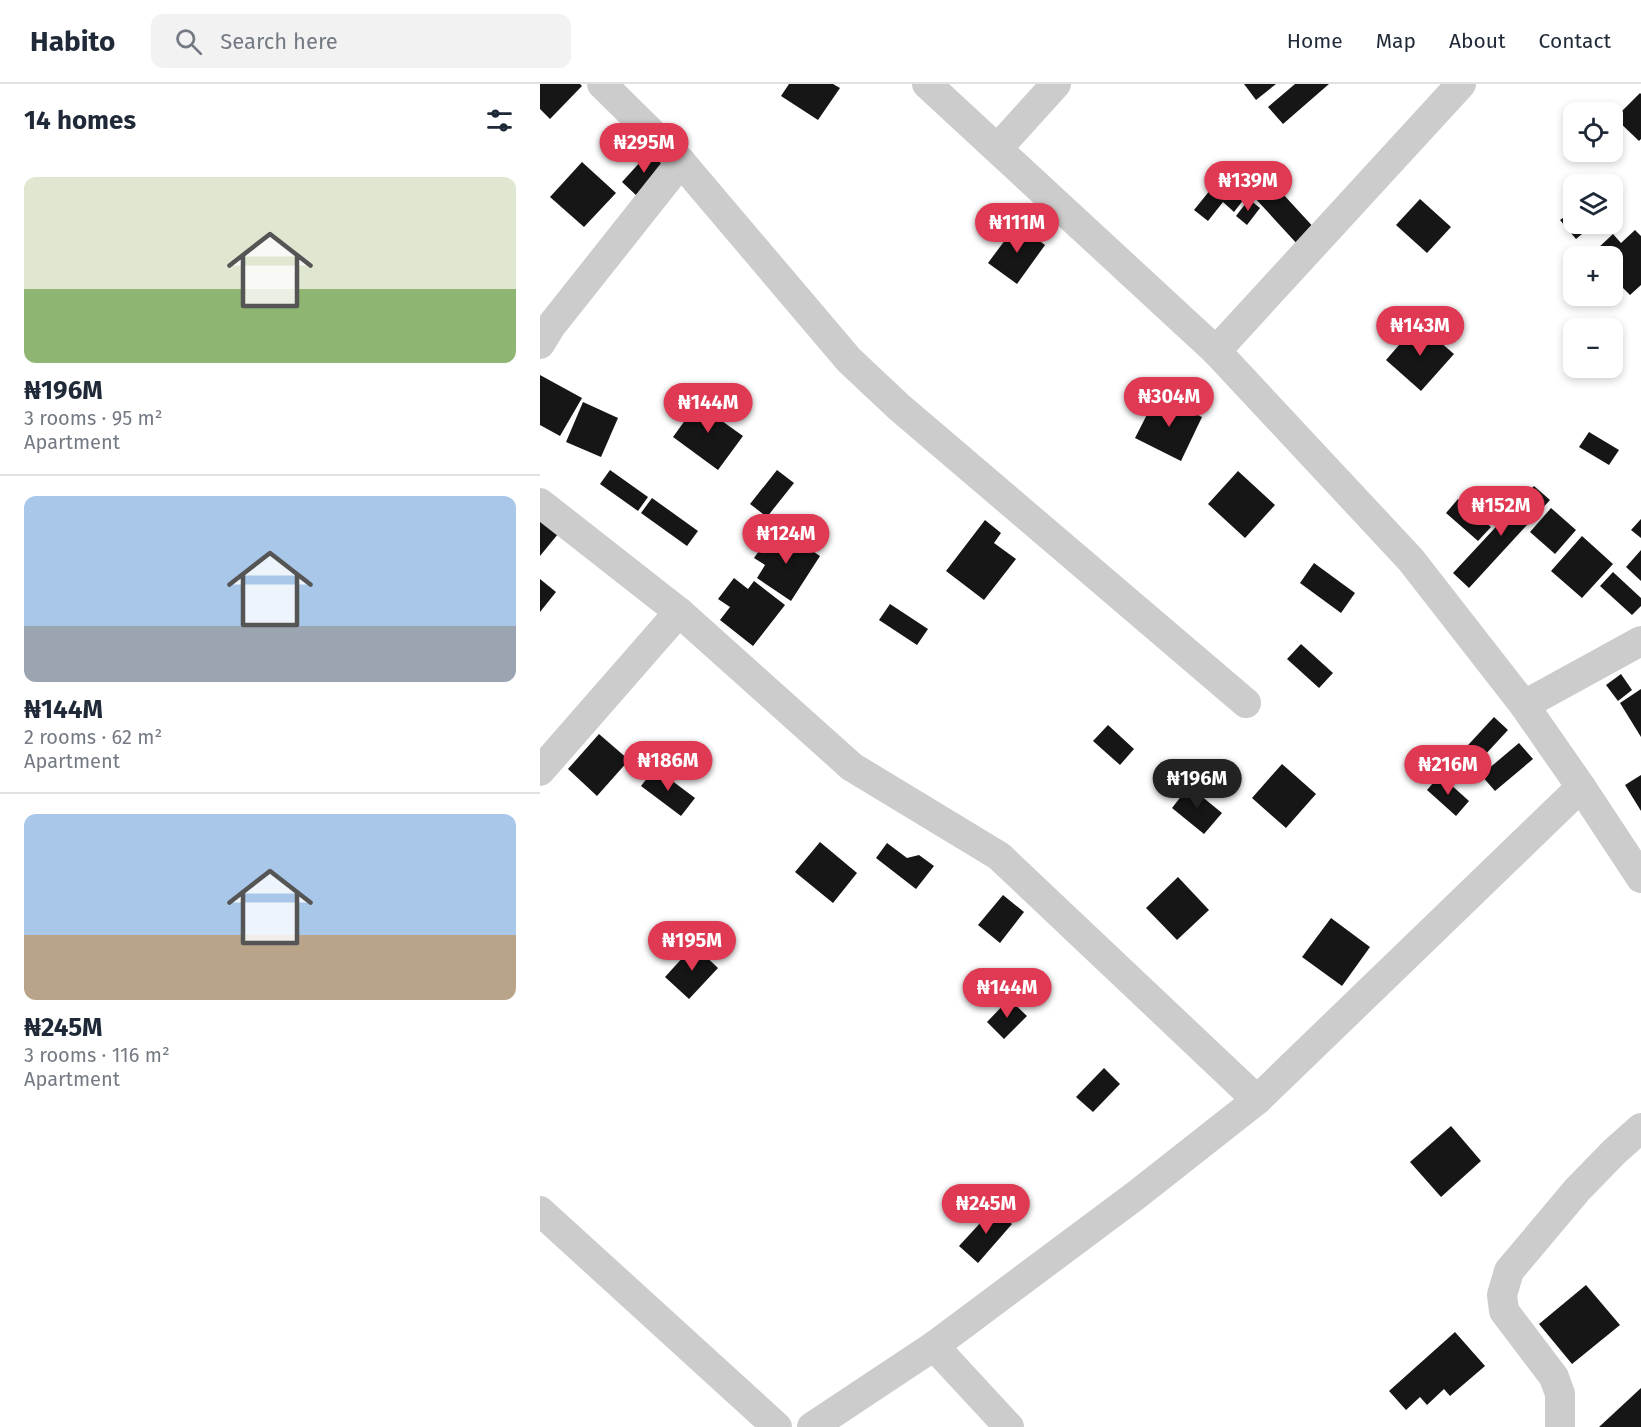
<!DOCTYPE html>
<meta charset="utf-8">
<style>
:root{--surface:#fff;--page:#f2f2f3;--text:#1f2937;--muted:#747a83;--line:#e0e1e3;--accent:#df3954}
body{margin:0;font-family:"Fira Sans",sans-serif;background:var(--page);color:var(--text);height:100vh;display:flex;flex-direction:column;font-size:22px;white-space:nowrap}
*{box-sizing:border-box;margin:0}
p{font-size:20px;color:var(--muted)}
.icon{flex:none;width:33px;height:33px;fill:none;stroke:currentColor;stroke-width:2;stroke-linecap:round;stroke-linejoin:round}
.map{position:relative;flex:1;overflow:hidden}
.panel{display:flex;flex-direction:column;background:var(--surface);width:540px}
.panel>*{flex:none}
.fabs{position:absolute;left:1023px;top:18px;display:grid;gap:12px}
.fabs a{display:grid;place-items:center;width:60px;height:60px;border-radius:12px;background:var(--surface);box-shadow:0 3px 9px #0003;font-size:30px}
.price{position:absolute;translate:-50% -51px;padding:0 14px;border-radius:21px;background:var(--accent);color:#fff;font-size:20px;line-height:39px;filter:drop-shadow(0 2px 3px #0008)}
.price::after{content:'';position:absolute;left:50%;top:36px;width:18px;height:14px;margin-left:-9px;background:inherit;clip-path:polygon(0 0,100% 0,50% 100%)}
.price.active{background:#222;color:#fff}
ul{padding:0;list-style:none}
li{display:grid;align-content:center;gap:12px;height:318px;padding:0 24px}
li+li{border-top:2px solid var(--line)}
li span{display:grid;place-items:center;height:186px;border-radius:12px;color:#555}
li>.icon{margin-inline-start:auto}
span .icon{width:108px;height:108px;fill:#fffc;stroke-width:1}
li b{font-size:26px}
h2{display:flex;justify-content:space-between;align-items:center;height:72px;padding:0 24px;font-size:26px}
header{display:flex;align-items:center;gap:36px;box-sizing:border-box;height:84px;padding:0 30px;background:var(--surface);border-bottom:2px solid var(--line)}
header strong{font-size:28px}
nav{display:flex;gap:33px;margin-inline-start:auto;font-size:21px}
.search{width:420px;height:54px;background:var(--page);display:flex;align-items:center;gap:15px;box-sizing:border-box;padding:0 21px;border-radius:12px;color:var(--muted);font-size:22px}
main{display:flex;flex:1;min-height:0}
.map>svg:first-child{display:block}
.building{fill:#161616}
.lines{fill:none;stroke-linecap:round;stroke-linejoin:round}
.minor{stroke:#ccc;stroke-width:30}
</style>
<header>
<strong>Habito</strong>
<div class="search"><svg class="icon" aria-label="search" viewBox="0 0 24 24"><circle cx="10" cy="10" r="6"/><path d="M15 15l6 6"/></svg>Search here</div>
<nav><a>Home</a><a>Map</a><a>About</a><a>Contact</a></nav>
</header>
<main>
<section class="panel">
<h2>14 homes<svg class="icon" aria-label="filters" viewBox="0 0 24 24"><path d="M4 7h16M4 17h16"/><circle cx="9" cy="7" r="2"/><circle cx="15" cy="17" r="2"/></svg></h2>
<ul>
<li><span style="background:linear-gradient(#dfe7d0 60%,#8fb573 0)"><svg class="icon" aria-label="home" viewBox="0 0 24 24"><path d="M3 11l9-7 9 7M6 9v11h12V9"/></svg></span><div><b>₦196M</b><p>3 rooms · 95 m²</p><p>Apartment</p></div></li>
<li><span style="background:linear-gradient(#a9c7e8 70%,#9aa5b1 0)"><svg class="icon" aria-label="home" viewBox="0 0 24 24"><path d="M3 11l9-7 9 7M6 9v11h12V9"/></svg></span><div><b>₦144M</b><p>2 rooms · 62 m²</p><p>Apartment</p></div></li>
<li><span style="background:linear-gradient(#a9c7e8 65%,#b9a48a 0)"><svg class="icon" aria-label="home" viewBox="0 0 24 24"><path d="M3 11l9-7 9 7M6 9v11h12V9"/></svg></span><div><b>₦245M</b><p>3 rooms · 116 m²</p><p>Apartment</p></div></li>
</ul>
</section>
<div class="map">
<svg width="1101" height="1343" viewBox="0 0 1101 1343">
<rect width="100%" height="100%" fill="#fff"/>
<g class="building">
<polygon points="0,0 40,0 42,2 10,35 0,25"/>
<polygon points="249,0 293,0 300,4 278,36 241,12"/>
<polygon points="704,0 736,0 716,16"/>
<polygon points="755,0 789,0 743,40 728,23"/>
<polygon points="1100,9 1101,10 1101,55 1099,57 1075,34"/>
<polygon points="111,66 127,81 98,113 82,98"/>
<polygon points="42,78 76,109 44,143 10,113"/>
<polygon points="679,95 704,115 694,128 683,118 668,137 654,126"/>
<polygon points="731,97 777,147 759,162 714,113"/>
<polygon points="709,115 720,124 707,141 696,132"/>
<polygon points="880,115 911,143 887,169 856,141"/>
<polygon points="1034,126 1034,140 1054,140 1036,155 1020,136"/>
<polygon points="477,140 505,161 477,200 448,179"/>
<polygon points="1095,146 1101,152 1101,201 1090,211 1072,193 1072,172 1062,172 1064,171 1057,165 1073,150 1081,159"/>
<polygon points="878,239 914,270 881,307 846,276"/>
<polygon points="0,291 42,314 20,352 0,341"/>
<polygon points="164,310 181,322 175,332 203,352 178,386 133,353"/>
<polygon points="617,311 662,333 641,377 595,354"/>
<polygon points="43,318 78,334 61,373 26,358"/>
<polygon points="1049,348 1079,366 1069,381 1039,363"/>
<polygon points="70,386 108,413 98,427 60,400"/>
<polygon points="237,386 254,399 227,433 210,420"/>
<polygon points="698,387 735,421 705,454 668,420"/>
<polygon points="994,402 1010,416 929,504 913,489"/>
<polygon points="112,414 158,447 147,462 101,429"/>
<polygon points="918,415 951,443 938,457 906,429"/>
<polygon points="1011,424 1036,446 1015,470 990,448"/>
<polygon points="0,435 18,450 0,472"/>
<polygon points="1101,435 1101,454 1091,446"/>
<polygon points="445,436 461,449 454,459 476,475 444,516 406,487"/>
<polygon points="247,450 280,472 251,517 217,494 225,481 214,474 228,454 239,462"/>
<polygon points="1042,452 1073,480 1042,514 1011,487"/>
<polygon points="1101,466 1101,497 1086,483"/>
<polygon points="774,479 815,509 801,529 760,499"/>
<polygon points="1073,488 1101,514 1101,522 1092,531 1060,502"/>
<polygon points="194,494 208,505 214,497 245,521 213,562 180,536 190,523 178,515"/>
<polygon points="0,495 16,508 0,528"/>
<polygon points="350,520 388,545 377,561 339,536"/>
<polygon points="761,560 793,589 779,604 747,575"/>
<polygon points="1081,590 1092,606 1078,617 1066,601"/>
<polygon points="1101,605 1101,653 1080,619"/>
<polygon points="954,633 968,646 931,686 917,673"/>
<polygon points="568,641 594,665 580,681 553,657"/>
<polygon points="59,650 89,676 57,712 28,685"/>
<polygon points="979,659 993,675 955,707 941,691"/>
<polygon points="742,680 776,710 746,744 712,714"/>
<polygon points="115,684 155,714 141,732 101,702"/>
<polygon points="900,691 929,717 916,732 887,706"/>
<polygon points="1101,691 1101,727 1085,701"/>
<polygon points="649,702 682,729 664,750 632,724"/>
<polygon points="280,758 317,789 293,819 255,788"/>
<polygon points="347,759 367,774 379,771 394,782 376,805 336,774"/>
<polygon points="638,793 669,826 637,856 606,824"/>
<polygon points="463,811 484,828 460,859 438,841"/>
<polygon points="791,834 830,863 802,902 762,873"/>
<polygon points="154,861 178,884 149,915 125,893"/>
<polygon points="469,915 487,932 464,955 447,938"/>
<polygon points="564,984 580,1000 553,1028 536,1013"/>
<polygon points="911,1042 941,1077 901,1113 870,1078"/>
<polygon points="454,1124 472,1140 438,1179 419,1162"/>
<polygon points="1046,1201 1080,1241 1032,1280 999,1240"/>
<polygon points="915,1248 945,1282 910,1312 904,1305 887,1321 880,1313 866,1326 849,1307"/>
<polygon points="1101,1304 1101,1343 1059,1343"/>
</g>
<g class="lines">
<g class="minor">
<polyline points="62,0 141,78 309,276 359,323 706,619"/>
<polyline points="387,0 676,267 871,476 984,621 1041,703 1101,794"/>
<polyline points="458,64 516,0"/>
<polyline points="0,260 11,242 141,78"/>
<polyline points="676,267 921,0"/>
<polyline points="0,419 139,528 312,683 459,772 717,1016"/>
<polyline points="984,621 1101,557"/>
<polyline points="0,687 139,528"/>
<polyline points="0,1127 237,1343"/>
<polyline points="394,1262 469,1343"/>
<polyline points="272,1343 394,1262 595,1112 717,1016 1041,703"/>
<polyline points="1020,1343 1020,1310 1014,1293 964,1227 962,1211 969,1187 1037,1106 1074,1068 1101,1044"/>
</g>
</g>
</svg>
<div class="fabs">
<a><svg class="icon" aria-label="locate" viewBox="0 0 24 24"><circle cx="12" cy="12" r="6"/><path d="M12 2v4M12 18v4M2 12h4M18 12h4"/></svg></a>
<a><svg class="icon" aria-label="layers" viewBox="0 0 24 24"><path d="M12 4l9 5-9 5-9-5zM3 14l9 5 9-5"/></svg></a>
<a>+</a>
<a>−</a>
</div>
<b class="price" style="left:104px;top:90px">₦295M</b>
<b class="price" style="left:708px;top:128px">₦139M</b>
<b class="price" style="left:477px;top:170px">₦111M</b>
<b class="price" style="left:880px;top:273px">₦143M</b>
<b class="price" style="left:629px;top:344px">₦304M</b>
<b class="price" style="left:168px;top:350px">₦144M</b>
<b class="price" style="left:961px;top:453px">₦152M</b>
<b class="price" style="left:246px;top:481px">₦124M</b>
<b class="price" style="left:128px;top:708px">₦186M</b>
<b class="price" style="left:908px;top:712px">₦216M</b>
<b class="price active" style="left:657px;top:726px">₦196M</b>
<b class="price" style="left:152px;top:888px">₦195M</b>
<b class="price" style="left:467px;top:935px">₦144M</b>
<b class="price" style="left:446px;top:1151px">₦245M</b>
</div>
</main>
